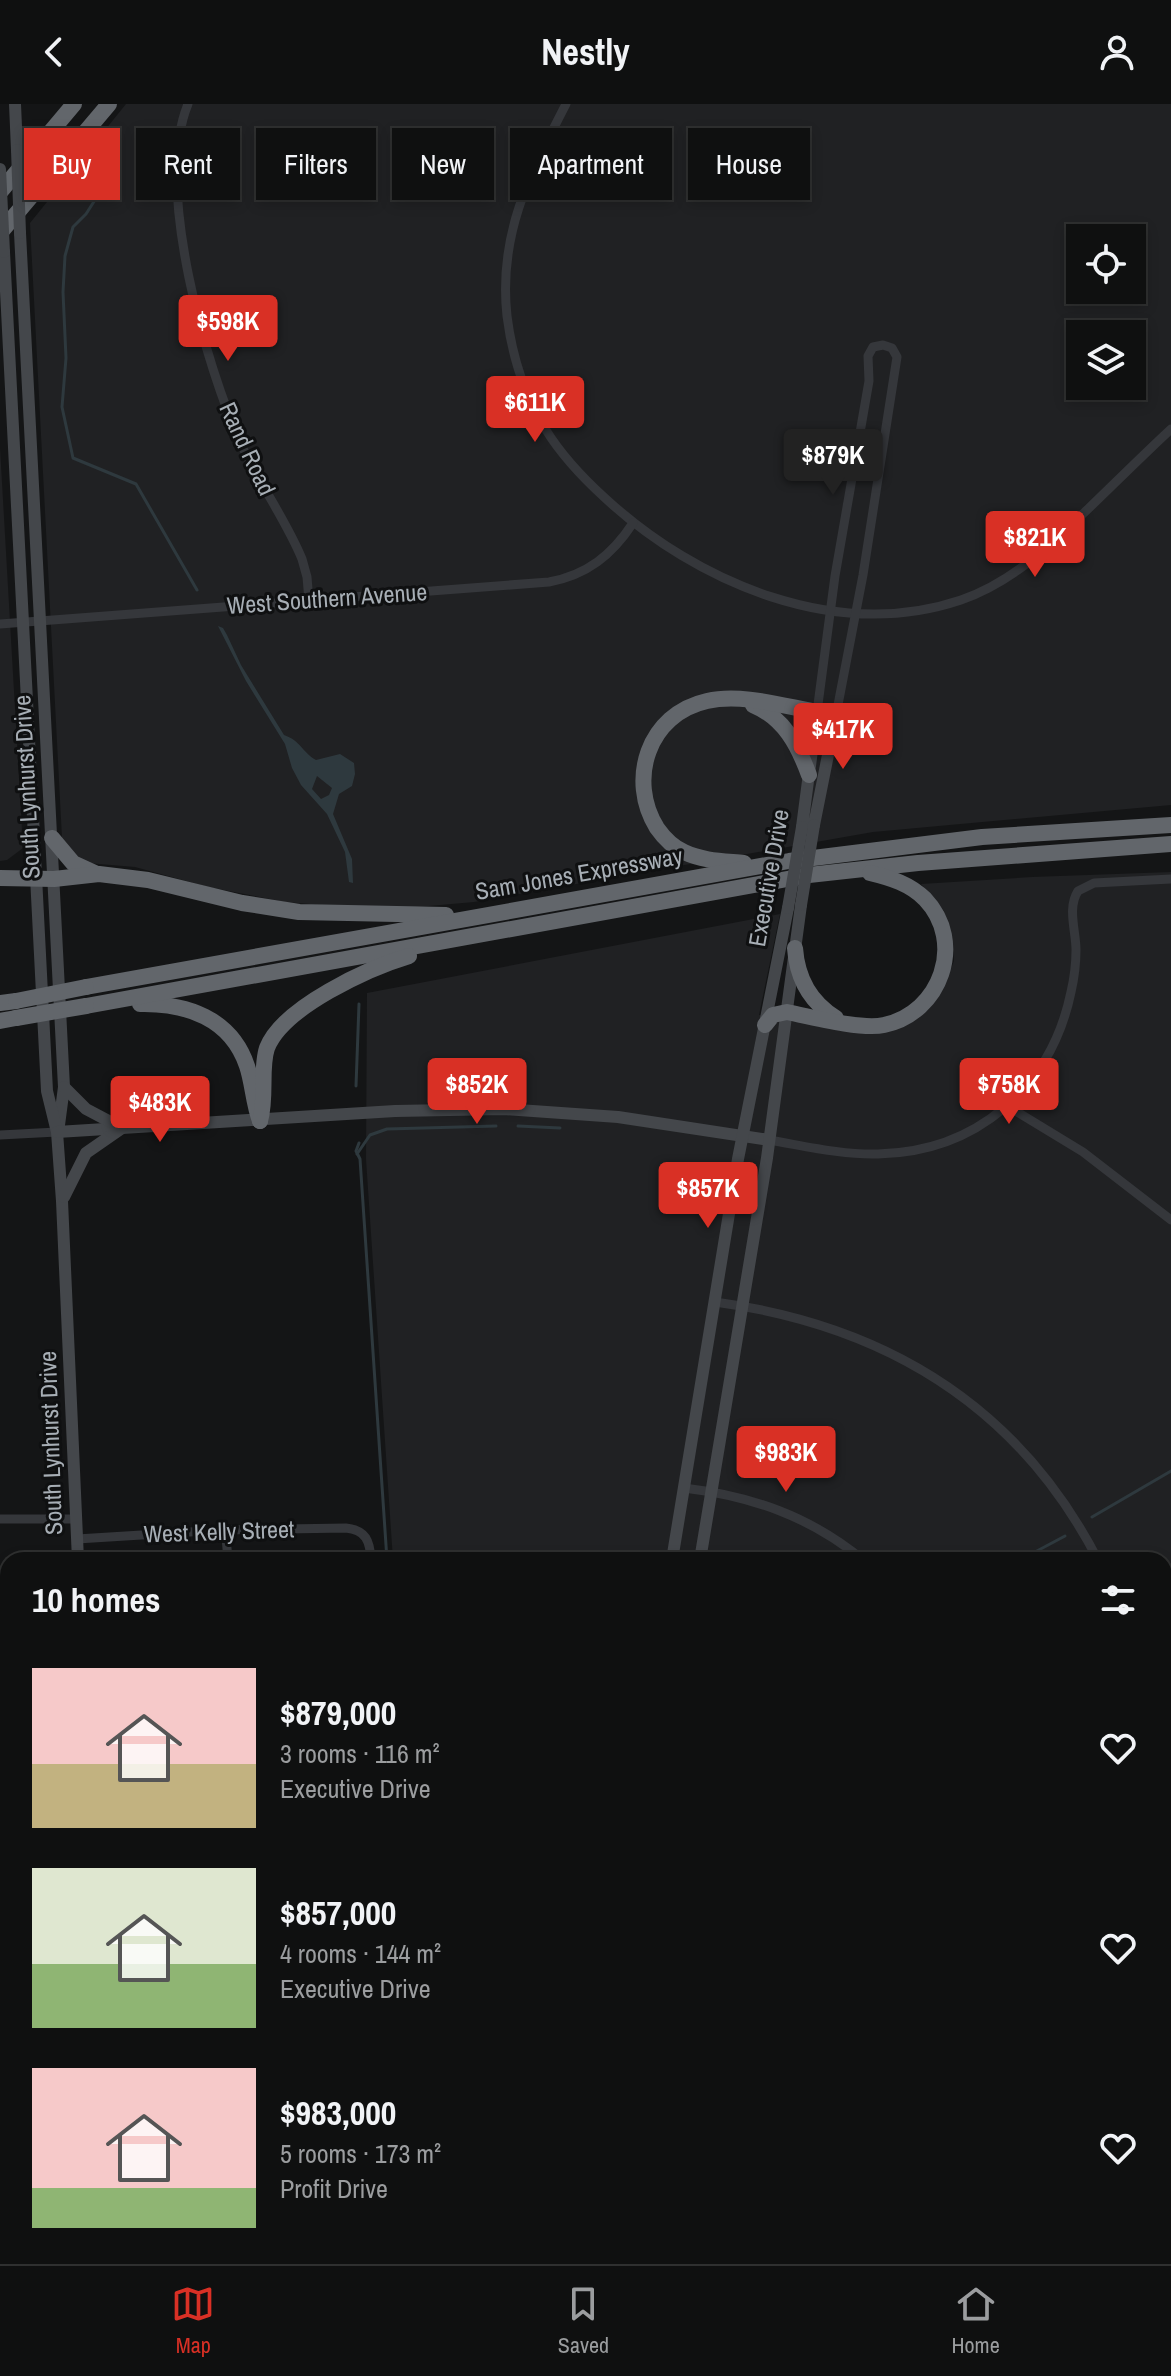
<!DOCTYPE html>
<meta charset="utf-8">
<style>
:root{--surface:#0f1010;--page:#181919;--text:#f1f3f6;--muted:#9b9d9f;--line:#2f3030;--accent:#d93025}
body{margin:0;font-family:"Archivo Narrow",sans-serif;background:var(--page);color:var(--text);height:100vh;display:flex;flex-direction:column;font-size:30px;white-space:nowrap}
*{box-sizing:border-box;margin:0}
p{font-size:26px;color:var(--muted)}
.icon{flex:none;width:44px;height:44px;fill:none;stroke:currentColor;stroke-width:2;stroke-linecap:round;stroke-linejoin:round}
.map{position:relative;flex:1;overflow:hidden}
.details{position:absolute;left:0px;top:1448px;width:1172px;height:712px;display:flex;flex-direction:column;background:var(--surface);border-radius:24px 24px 0 0;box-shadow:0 4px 12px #0003,0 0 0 2px var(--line)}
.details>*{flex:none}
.top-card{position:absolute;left:24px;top:24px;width:1124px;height:72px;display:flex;gap:16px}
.buttons{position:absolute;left:1066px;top:120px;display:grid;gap:16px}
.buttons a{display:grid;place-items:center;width:80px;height:80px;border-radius:0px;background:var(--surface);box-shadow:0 4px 12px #0003,0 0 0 2px var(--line);font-size:40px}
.price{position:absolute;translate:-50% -68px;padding:0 18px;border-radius:8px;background:var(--accent);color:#fff;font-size:26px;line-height:52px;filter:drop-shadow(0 2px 4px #0008)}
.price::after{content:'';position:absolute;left:50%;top:48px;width:24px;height:18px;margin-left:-12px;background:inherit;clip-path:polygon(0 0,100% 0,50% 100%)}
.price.selected{background:#222;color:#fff}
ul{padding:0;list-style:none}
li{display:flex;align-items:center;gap:24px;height:200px;padding:0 32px}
li span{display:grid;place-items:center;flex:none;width:224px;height:160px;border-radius:0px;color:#555}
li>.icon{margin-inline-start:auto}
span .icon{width:96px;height:96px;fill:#fffc;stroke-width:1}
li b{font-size:34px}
h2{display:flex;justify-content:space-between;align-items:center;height:96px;padding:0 32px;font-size:34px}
.chip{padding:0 28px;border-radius:0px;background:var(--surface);box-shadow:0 4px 12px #0003,0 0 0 2px var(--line);font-size:28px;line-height:72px}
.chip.selected{background:var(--accent);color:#fff}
header{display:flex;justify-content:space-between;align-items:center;height:104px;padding:0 32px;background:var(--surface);font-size:36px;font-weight:700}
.dock{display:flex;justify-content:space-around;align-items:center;height:112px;border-top:2px solid var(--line);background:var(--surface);font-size:22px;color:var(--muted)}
.dock a{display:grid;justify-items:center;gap:4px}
.dock .selected{color:var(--accent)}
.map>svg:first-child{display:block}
.built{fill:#202123;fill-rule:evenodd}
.water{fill:#2e393e;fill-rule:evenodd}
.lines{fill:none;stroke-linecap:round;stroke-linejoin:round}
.stream{stroke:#2e393e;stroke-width:3}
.street{stroke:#35373b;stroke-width:9}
.secondary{stroke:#44474b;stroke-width:12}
.highway{stroke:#62666b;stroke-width:16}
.secondary-bridge{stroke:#44474b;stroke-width:12}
.highway-bridge{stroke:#62666b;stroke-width:16}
.labels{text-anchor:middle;stroke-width:6;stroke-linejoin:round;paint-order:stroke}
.street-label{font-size:24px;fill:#a7aeb5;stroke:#0f1011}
</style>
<header><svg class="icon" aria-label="back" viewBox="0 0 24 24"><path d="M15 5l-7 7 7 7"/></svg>Nestly<svg class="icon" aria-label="person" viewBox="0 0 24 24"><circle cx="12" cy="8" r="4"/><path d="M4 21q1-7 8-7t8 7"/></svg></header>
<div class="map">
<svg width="1171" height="2160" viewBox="0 0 1171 2160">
<rect width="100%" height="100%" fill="#141516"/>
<g class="built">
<path d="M126,0H1171V701L873,728L474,798L384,806L285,798L208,783L135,763L87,759L73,751L62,734L30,119ZM1080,134H1132V186H1080ZM1080,230H1132V282H1080Z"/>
<polygon points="0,344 23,744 7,756 0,757"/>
<polygon points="1171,768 1171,2160 120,2160 120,2152 1164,2152 1164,1456 393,1456 366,1055 367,889 780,810 759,911 866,927 929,903 944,882 954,857 952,833 944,807 921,780 1032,773"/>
</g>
<path class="water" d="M218,522L223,524L227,531L241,561L284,631C301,637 302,648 316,656L340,650L354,659L355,670L352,682L339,690L333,710L352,755L353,779L349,778L345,748L327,710L301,681L292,664L285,640L246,577ZM317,672L332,684L329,691L321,695L312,685Z"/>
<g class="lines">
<g class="stream">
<polyline points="103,49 102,85 86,110 73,123 65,152 63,188 66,254 62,303 73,354 136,380 197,486"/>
<polyline points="98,54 103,63"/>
<polyline points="356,982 359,900"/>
<polyline points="518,1022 560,1024"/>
<polyline points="359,1039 356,1047 360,1055 387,1456"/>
<polyline points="357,1050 370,1031 387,1025 496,1022"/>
<polyline points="1092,1413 1171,1367"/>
<polyline points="1020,1456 1065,1432"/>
<polyline points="392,2160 392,2152"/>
</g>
<g class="street">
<path d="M188,0C154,83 206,263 242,342C260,381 286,416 302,455L307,473L309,497"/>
<path d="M566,0C530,70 498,130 507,212C512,252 525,292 546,326C562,352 583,374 605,394C697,479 836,538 961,496C1013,478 1050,441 1088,405C1116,378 1143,351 1171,325"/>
<path d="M0,520L549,478C587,471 612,451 633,419"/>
<polyline points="817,608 835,472 869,277 868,252 873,243 883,241 892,244 897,253 863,471 837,606"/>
<polyline points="1009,1003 1083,1048 1171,1116"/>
<polyline points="0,1031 57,1028"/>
<path d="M769,1036C805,1042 842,1051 878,1050C976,1048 1051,984 1071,888C1074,875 1076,860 1076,846C1076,827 1067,804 1078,787L1094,779L1171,775"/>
<path d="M715,1198C884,1221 1018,1301 1098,1456"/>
<path d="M684,1384C751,1392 810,1412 863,1456"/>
<polyline points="0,1415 75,1415"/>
<polyline points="222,1426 226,1433 228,1456"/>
<path d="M77,1435L222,1426L346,1424C366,1426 370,1437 371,1456"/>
<polyline points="1164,1647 1171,1646"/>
<polyline points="0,1731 8,1731"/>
<polyline points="0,1878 8,1878"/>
<polyline points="0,2016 8,2016"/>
<polyline points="0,2154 110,2156"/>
</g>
<g class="secondary">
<polyline points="15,0 17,46"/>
<polyline points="20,129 64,983 59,1021"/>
<polyline points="4,148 47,987 57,1028 62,1097 78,1456"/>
<polyline points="802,723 817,608 837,606 814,721"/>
<polyline points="57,1028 395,1007 503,1005 618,1013 769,1036"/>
<polyline points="64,1093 86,1049 122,1024 86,1005 64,983"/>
<polyline points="672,1456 738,1055 788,804"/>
<polyline points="700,1456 767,1054 801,801"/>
<polyline points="110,2152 110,2160"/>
<polyline points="555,2160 557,2152"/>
<polyline points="584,2160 585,2152"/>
</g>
<g class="highway">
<polyline points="0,88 74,0"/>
<polyline points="0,129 109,0"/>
<path d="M753,601C784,614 798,641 809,671"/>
<polyline points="52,734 73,759 97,770"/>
<path d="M744,759C724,757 703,757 684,748C673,743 664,734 657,724C627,676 648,610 707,597C741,589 783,602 817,608"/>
<polyline points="0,774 54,775 99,770 148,776 242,799 299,808 446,811"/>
<path d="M795,844C797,873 810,898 836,914"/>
<polyline points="86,883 789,757 982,733 1171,721"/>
<polyline points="0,899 16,897"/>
<path d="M140,900C186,899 231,914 247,962C253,980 253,998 260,1017"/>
<polyline points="86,902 809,771 918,759 1171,740"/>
<polyline points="0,917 16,914"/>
<path d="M765,921L773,911L787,908C811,913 862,926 884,921C941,909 966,838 925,795C910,780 891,774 870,769"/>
<path d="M260,1017C267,992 260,965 267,944C283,903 369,864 409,852"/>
</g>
<g class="secondary-bridge">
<polyline points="17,46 20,129"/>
<polyline points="0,65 4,148"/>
<polyline points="801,801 814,721"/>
<polyline points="788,804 802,723"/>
</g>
<g class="highway-bridge">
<polyline points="16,897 86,883"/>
<polyline points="16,914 86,902"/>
</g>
</g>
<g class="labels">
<g class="street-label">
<text transform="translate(247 345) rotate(65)" y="8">Rand Road</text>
<text transform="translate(327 495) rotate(-4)" y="8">West Southern Avenue</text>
<text transform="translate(27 683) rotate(-93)" y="8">South Lynhurst Drive</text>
<text transform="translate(579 770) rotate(-10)" y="8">Sam Jones Expressway</text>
<text transform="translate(769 774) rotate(-80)" y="8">Executive Drive</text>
<text transform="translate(51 1339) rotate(-92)" y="8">South Lynhurst Drive</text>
<text transform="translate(219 1428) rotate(-2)" y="8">West Kelly Street</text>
</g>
</g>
</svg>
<div class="buttons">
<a><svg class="icon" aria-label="locate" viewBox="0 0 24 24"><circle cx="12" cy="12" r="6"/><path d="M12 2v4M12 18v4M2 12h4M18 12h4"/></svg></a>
<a><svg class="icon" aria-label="layers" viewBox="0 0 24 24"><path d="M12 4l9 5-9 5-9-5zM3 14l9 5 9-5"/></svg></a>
</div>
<b class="price" style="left:228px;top:259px">$598K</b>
<b class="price" style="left:535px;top:340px">$611K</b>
<b class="price selected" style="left:833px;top:393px">$879K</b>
<b class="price" style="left:1035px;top:475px">$821K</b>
<b class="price" style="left:843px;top:667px">$417K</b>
<b class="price" style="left:477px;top:1022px">$852K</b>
<b class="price" style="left:1009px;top:1022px">$758K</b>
<b class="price" style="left:160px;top:1040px">$483K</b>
<b class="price" style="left:708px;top:1126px">$857K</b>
<b class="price" style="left:786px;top:1390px">$983K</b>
<div class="top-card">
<a class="chip selected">Buy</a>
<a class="chip">Rent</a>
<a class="chip">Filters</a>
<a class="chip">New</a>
<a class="chip">Apartment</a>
<a class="chip">House</a>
</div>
<section class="details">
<h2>10 homes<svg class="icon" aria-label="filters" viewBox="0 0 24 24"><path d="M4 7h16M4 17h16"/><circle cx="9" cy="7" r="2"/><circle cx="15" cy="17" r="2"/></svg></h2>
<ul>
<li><span style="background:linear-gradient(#f6c9c9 60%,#c2b280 0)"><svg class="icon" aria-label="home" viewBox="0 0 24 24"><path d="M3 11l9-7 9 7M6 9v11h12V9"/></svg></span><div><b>$879,000</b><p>3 rooms · 116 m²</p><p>Executive Drive</p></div><svg class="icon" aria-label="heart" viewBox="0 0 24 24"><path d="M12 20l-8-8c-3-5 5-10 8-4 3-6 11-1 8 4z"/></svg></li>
<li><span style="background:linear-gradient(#dfe7d0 60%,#8fb573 0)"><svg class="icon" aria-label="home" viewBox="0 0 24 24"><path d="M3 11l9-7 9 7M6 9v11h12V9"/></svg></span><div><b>$857,000</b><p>4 rooms · 144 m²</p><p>Executive Drive</p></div><svg class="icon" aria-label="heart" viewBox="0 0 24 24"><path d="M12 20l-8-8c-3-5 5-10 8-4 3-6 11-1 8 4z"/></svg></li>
<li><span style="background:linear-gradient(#f6c9c9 75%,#8fb573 0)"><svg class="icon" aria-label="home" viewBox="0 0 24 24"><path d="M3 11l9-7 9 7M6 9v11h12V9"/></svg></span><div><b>$983,000</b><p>5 rooms · 173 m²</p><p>Profit Drive</p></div><svg class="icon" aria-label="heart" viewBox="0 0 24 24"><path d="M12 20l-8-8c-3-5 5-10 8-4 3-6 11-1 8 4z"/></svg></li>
</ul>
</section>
</div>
<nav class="dock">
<a class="selected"><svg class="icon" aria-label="map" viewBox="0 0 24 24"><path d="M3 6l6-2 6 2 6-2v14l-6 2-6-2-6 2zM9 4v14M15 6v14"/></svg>Map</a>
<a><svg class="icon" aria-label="saved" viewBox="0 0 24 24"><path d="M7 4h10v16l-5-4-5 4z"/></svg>Saved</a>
<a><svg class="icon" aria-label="home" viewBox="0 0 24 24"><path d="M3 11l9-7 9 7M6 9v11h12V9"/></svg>Home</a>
</nav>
